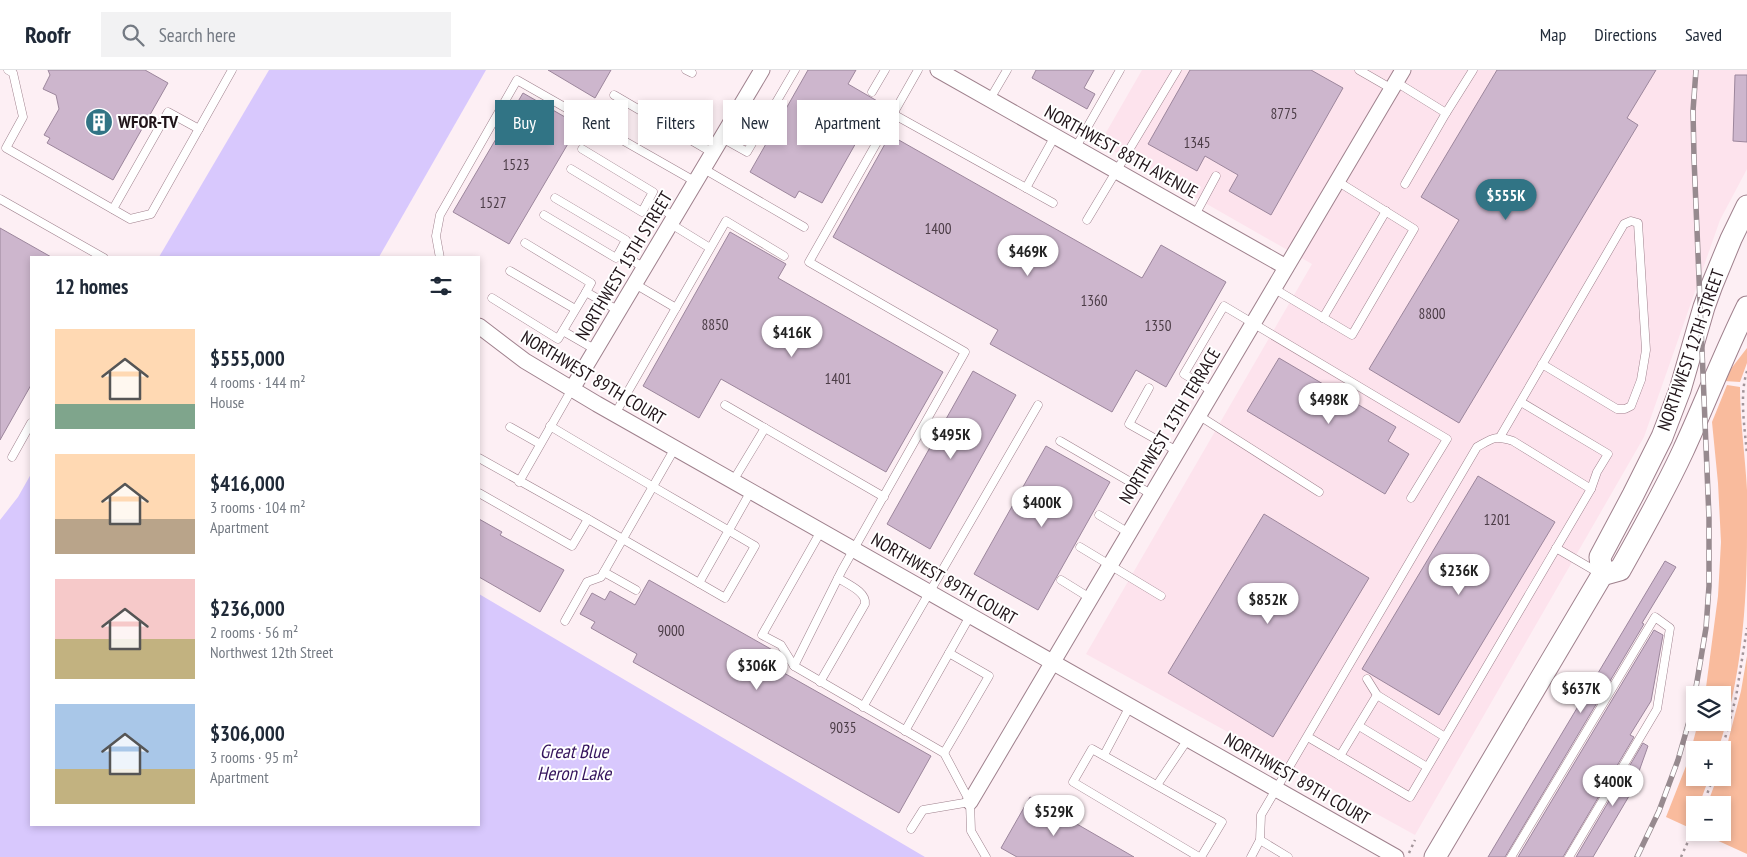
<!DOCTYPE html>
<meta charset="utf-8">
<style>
:root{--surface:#fff;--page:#f2f2f3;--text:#1f2937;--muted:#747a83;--line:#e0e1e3;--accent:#317485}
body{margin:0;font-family:"PT Sans Narrow",sans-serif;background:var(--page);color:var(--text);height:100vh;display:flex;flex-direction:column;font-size:19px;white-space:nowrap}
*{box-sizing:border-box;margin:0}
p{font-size:16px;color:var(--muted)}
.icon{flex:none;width:28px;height:28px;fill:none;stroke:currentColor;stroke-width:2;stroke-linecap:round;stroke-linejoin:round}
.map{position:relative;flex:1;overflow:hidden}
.side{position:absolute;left:30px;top:186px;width:450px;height:570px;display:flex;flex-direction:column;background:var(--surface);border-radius:0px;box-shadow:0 2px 8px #0003}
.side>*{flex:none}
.banner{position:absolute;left:495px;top:30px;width:475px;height:45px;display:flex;gap:10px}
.fabs{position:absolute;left:1686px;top:616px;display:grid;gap:10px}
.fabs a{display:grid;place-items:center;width:45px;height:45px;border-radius:0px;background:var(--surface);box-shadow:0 2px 8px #0003;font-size:25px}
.price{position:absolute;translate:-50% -42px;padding:0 11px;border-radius:18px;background:#fff;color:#222;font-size:16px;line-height:32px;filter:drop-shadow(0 1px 2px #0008)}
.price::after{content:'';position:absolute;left:50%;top:30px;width:15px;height:11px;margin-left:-8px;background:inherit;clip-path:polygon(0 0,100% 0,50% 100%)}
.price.current{background:var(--accent);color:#fff}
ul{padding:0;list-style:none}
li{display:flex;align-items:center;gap:15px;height:125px;padding:0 25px}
li span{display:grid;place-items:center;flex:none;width:140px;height:100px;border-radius:0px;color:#555}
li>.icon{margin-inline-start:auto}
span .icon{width:60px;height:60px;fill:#fffc;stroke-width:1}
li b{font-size:21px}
h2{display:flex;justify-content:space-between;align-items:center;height:60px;padding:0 25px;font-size:21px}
.pill{padding:0 18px;border-radius:0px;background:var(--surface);box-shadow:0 2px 8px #0003;font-size:18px;line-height:45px}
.pill.current{background:var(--accent);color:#fff}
header{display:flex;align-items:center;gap:30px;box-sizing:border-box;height:70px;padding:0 25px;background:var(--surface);border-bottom:1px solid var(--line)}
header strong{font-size:24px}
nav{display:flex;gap:28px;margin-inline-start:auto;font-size:18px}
.search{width:350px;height:45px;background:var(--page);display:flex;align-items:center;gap:12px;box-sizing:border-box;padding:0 18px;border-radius:0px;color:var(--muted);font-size:19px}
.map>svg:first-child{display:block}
.built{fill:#fde3ed}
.green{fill:#f9bb9d}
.water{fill:#d8c8fd}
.building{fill:#cdb6cd;stroke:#9c869c}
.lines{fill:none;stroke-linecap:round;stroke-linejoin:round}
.service-casing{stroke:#9f818d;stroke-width:9}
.minor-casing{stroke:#9f818d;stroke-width:17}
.secondary-casing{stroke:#9f818d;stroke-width:23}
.path{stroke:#a3959a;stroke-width:2.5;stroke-dasharray:2.5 4;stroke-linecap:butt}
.service{stroke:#fff;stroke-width:8}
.minor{stroke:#fff;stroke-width:15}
.secondary{stroke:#fff;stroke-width:21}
.rail-casing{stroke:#978a8f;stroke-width:5.5}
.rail{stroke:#fff;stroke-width:4;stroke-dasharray:11;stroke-linecap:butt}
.labels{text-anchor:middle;stroke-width:4;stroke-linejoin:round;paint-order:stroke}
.number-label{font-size:15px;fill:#4b3c46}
.poi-label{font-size:18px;font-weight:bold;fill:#201419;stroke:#fff;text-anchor:start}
.street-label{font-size:18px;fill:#201419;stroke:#fff}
.water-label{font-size:19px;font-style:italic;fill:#34135c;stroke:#fff}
</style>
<header>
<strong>Roofr</strong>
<div class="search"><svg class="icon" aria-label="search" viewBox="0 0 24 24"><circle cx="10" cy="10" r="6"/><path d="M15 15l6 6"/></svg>Search here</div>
<nav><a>Map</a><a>Directions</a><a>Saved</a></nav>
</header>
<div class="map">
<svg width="1747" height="787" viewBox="0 0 1747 787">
<rect width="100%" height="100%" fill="#fdeff4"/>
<polygon class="built" points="1142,0 1747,0 1747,99 1720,150 1644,367 1415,765 1086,584 1312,194 1100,73"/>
<g class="green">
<polygon points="1747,278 1747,293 1740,312 1724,311 1720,313"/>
<path d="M1727,315L1740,317C1740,351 1745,385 1747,420C1747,435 1747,450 1747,465C1747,537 1741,611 1718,680H1695V708H1709L1699,735H1695V745L1690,758L1666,747L1688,691L1698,653L1722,652V625H1705L1718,526L1721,472L1718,413L1712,352Z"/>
<polygon points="1747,586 1747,784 1701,763 1722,762 1722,735 1707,735 1717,708 1722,708 1723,691 1741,621"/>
</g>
<g class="water">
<polygon points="269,0 486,0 379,187 159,187"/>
<polygon points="31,404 31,755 479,755 479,524 925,787 0,787 0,450 18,427"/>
</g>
<g class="building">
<polygon points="48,0 145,0 168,13 113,110 47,73 50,68 44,65 59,39 56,25 43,19 50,5"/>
<polygon points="548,0 611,0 595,28"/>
<polygon points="808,0 856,0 848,14 879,32 822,133 799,121 795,128 750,102"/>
<polygon points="1036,0 1094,0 1084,18 1095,24 1087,39 1032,8"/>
<polygon points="1190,0 1311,0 1343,18 1271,145 1229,121 1238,105 1205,86 1197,101 1148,74"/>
<polygon points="1497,0 1656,0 1627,48 1638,55 1459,353 1369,299 1459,150 1421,127"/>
<polygon points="1735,5 1747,5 1747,72 1733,71"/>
<polygon points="523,23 579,55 509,174 453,142"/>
<polygon points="890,65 1142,208 1161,175 1226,212 1166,317 1136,300 1112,342 990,274 998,260 833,167"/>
<polygon points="0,158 53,188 31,188 31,315 0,370"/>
<polygon points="730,162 786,194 778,208 943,302 886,402 721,309 699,348 643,316"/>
<polygon points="1279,288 1396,357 1388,371 1409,384 1385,424 1247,341"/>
<polygon points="973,301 1016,325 930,479 887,454"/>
<polygon points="1046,376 1110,412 1038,540 974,504"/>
<polygon points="1478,406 1555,452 1439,645 1362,599"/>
<polygon points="1264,444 1369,508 1273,667 1168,603"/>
<polygon points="479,449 502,462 500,465 564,500 540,542 479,507"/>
<polygon points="1665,491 1676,497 1642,553 1644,554 1505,787 1488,787"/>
<polygon points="649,510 776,582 768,594 931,686 899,743 633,592 637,584 591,558 595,552 580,544 592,523 605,530 610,521 635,535"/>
<polygon points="1654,560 1663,565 1651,631 1630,665 1634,667 1563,787 1518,787"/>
<polygon points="1643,673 1648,676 1632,721 1593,787 1576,787"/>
<polygon points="1030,727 1134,787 1017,787 1001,778"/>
</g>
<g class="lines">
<g class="service-casing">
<g id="service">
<polyline points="8,0 13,3 23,47 6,78 130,149 151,144 232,0"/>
<polyline points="686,0 692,3"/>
<polyline points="918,0 809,192 965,282 842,500 794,596 944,683 970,732 971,761 986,787"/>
<polyline points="1359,0 1392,19"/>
<polyline points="1396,12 1446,43 1405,114"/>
<polyline points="872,22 885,0"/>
<polyline points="614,25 713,83"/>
<polyline points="990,29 1007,0"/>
<polyline points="1446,43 1473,0"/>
<polyline points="893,44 1053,133"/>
<polyline points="722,68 747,82 795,0"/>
<polyline points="1076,77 1120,0"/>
<polyline points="582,79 653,122 648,131 675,147"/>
<polyline points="571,99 642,142 648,131"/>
<polyline points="704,99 804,157"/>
<polyline points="1026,118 1055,66"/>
<polyline points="555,128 626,170 619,183 645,198"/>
<polyline points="0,129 104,188"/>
<polyline points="113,139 168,42 199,59"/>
<polyline points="544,145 616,188 619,183"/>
<polyline points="1195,145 1216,106"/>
<polyline points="1087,150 1177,0"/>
<polyline points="671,154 710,178"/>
<polyline points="525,173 591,213 586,222 619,241"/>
<polyline points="440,188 436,166 440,145 517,10 696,112"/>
<polyline points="510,201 575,239"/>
<polyline points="635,214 676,238"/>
<polyline points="1273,218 1352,265 1414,159 1337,111"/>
<polyline points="492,228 558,269 586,222"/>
<polyline points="1323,248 1386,141"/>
<polyline points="563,261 596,280"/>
<polyline points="1149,318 1129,354 1177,381"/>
<polyline points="1212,321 1184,304 1224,236 1447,369 1411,428"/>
<polyline points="1521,332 1608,384 1597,402 1591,419"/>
<polyline points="725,335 884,427"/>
<polyline points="615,344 726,151 784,186"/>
<polyline points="1198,345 1319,422"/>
<path d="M550,356C618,397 687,436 755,476L725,528L699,513L751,421"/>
<polyline points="510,357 540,374"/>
<polyline points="1500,367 1624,154 1631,151 1638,153 1646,280 1641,310 1631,336 1625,339 1617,339 1542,294"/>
<polyline points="1060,371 1151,424"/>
<polyline points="12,387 31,353"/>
<polyline points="479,388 588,449 699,513"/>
<polyline points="733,411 765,358"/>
<polyline points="519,412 572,319"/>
<polyline points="479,423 572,476 588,449"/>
<polyline points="1099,445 1129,463"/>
<polyline points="1080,477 1161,526"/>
<polyline points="1556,478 1599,503"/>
<polyline points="604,502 636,520"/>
<polyline points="1061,510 1090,528"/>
<polyline points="565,551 587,512 601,507 675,378"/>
<polyline points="794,596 781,575 762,565 821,461"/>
<polyline points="1367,609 1377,625"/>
<path d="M820,612L865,534C867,522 847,514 838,508"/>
<polyline points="863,637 1038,335"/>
<polyline points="1359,656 1427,697"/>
<polyline points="905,661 970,546"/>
<polyline points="944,683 989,606 949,583"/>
<polyline points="1104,685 1130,636"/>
<polyline points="1340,686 1377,625 1445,667"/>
<polyline points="1157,715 1188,669"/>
<polyline points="911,759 923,740 970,732"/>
<polyline points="1260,770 1288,787"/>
<polyline points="1199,787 1073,712 1092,679 1222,752 1201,787"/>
<path d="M1251,787L1260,770L1261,745L1477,377C1493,368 1495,365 1513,371L1591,419L1410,727L1308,667"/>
<polyline points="1511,787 1655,547 1670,558 1657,639 1569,787"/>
</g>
</g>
<g class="minor-casing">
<g id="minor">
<polyline points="938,0 1286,197"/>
<polyline points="479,256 525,291 597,334 1396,787"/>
<polyline points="572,319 762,0"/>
<polyline points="970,732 1403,0"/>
</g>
</g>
<g class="secondary-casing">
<g id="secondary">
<path d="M1602,505L1620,500C1642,461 1664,422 1683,381C1705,333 1724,284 1747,237"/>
<polyline points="1435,787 1602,505 1600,487 1633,425 1662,367 1680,320 1704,237 1712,215 1731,169 1747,136"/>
</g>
</g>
<g class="path">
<path d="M1747,301C1739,327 1745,358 1747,385"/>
<polyline points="1722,680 1736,627 1747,558"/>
<polyline points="1703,735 1713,708"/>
<polyline points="1409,783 1415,770"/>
<polyline points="1681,787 1695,756"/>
</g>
<use href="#service" class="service"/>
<use href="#minor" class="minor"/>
<use href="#secondary" class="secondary"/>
<g class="rail-casing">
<polyline id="rail" points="1637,787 1659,741 1678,690 1692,641 1706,558 1709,516 1709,448 1694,88 1693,41 1696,0"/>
</g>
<use href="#rail" class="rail"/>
</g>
<defs>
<g id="building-disc" transform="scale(1.4375)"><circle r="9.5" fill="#317485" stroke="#fff"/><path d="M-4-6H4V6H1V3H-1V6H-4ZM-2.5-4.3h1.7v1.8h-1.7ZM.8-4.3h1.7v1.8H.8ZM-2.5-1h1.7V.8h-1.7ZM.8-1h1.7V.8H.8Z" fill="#fff"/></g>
</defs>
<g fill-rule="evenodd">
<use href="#building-disc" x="99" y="52"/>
</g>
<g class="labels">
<g class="number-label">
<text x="1284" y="49">8775</text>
<text x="1197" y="78">1345</text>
<text x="516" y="100">1523</text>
<text x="493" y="138">1527</text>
<text x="938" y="164">1400</text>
<text x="1094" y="236">1360</text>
<text x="1432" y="249">8800</text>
<text x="715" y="260">8850</text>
<text x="1158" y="261">1350</text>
<text x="838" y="314">1401</text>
<text x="1497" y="455">1201</text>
<text x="671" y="566">9000</text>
<text x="843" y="663">9035</text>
</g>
<g class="poi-label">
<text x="118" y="58">WFOR-TV</text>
</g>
<g class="street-label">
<text transform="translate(1121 82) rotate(29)" y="6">NORTHWEST 88TH AVENUE</text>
<text transform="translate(624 196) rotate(-59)" y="6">NORTHWEST 15TH STREET</text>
<text transform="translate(1691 280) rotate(-71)" y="6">NORTHWEST 12TH STREET</text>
<text transform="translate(593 308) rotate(31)" y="6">NORTHWEST 89TH COURT</text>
<text transform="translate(1170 356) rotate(-59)" y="6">NORTHWEST 13TH TERRACE</text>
<text transform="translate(944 509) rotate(30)" y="6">NORTHWEST 89TH COURT</text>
<text transform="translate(1297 709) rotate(30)" y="6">NORTHWEST 89TH COURT</text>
</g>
<g class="water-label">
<text x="574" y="688">Great Blue<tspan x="574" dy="22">Heron Lake</tspan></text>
</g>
</g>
</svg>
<div class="fabs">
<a><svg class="icon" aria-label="layers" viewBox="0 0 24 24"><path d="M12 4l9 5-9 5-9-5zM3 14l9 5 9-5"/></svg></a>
<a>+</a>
<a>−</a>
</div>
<b class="price current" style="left:1506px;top:151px">$555K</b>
<b class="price" style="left:1028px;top:207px">$469K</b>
<b class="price" style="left:792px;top:288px">$416K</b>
<b class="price" style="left:1329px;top:355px">$498K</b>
<b class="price" style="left:951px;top:390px">$495K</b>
<b class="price" style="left:1042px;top:458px">$400K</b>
<b class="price" style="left:1459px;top:526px">$236K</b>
<b class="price" style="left:1268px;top:555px">$852K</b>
<b class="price" style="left:757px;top:621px">$306K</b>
<b class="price" style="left:1581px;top:644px">$637K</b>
<b class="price" style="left:1613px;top:737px">$400K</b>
<b class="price" style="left:1054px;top:767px">$529K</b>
<div class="banner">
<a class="pill current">Buy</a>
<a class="pill">Rent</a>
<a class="pill">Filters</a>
<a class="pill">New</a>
<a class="pill">Apartment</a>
</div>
<section class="side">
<h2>12 homes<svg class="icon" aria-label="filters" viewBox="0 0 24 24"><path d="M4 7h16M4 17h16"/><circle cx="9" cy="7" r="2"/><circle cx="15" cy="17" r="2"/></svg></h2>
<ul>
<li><span style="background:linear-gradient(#ffd9b3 75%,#7fa58c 0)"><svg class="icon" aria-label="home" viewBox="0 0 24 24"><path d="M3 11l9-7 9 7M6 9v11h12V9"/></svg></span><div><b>$555,000</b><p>4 rooms · 144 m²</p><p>House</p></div></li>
<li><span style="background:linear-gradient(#ffd9b3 65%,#b9a48a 0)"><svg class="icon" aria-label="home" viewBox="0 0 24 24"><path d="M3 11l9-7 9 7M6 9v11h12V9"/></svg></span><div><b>$416,000</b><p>3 rooms · 104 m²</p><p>Apartment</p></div></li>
<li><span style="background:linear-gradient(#f6c9c9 60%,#c2b280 0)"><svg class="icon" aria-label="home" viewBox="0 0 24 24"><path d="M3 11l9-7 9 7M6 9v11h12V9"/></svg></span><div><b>$236,000</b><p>2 rooms · 56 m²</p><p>Northwest 12th Street</p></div></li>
<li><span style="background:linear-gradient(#a9c7e8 65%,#c2b280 0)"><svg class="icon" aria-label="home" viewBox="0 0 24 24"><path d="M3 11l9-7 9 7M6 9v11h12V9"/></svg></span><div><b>$306,000</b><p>3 rooms · 95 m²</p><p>Apartment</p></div></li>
</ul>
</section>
</div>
